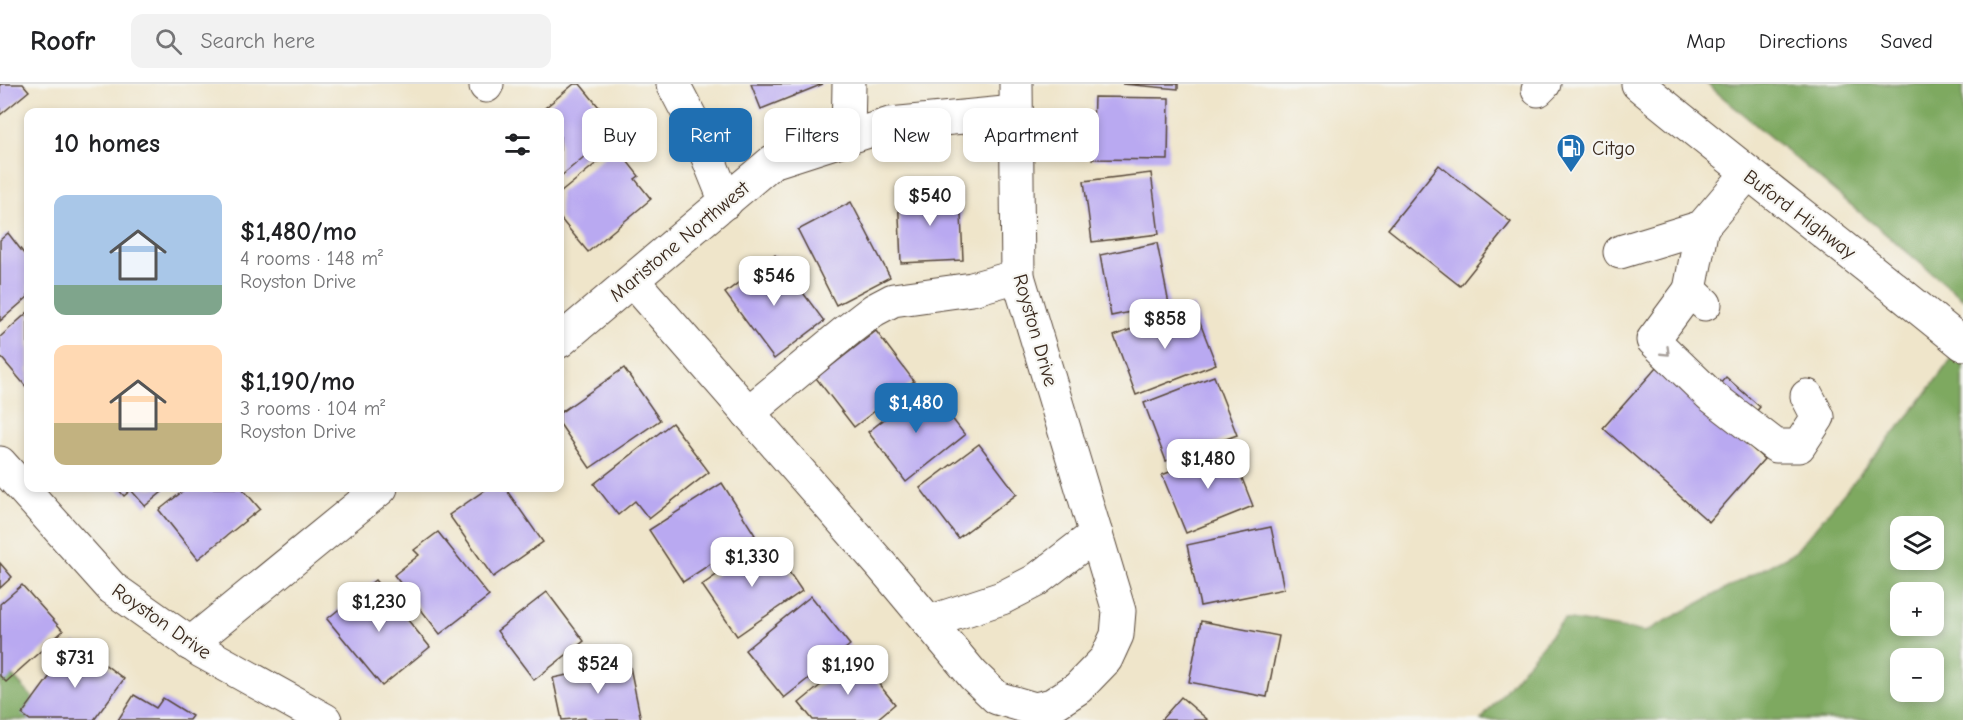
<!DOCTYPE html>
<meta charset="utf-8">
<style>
:root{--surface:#fff;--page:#f2f2f2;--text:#202124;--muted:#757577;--line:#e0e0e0;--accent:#1f6fb2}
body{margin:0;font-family:"Comic Neue",sans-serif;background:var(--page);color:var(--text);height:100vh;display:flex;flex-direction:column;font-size:22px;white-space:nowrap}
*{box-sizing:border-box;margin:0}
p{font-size:20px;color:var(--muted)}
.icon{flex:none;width:33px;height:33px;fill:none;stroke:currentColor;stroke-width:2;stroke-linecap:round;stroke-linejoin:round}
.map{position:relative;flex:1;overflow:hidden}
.drawer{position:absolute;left:24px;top:24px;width:540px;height:384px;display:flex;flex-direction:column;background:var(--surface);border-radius:12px;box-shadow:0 3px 9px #0003}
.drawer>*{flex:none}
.hud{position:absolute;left:582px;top:24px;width:570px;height:54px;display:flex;gap:12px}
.controls{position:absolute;left:1890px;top:432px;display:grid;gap:12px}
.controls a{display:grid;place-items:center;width:54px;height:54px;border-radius:12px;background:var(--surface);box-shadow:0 3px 9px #0003;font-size:30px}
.price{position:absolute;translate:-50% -51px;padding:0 14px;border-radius:12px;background:#fff;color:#222;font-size:20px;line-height:39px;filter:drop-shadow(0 2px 3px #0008)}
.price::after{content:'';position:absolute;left:50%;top:36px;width:18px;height:14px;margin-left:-9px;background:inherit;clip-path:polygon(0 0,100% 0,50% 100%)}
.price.current{background:var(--accent);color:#fff}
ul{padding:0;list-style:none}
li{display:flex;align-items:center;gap:18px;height:150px;padding:0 30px}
li span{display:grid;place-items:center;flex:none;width:168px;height:120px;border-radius:12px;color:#555}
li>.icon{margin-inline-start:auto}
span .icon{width:72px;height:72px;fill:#fffc;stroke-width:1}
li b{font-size:26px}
h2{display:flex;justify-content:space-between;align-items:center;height:72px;padding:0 30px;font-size:26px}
.chip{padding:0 21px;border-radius:12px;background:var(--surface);box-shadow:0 3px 9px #0003;font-size:21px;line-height:54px}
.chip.current{background:var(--accent);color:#fff}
header{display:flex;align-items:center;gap:36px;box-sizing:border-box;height:84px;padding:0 30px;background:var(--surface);border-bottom:2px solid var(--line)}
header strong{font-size:28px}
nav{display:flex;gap:33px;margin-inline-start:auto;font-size:21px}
.search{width:420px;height:54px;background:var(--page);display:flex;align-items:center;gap:15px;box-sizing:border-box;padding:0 21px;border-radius:12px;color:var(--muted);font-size:22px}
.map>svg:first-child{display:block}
.forest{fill:#7ea961;stroke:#5c6a40;stroke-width:1.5;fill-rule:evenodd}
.building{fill:#b9a9f1}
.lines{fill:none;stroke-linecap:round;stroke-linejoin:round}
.minor-casing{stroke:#564638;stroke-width:35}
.major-casing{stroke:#564638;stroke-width:35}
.minor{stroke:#fff;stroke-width:33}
.major{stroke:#fff;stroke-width:33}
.oneway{stroke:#a79f9a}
.labels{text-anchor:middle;stroke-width:4.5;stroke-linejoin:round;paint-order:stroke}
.poi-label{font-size:20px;fill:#3b2a1e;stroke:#f6f6f2;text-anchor:start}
.street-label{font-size:20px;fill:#3b2a1e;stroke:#f6f6f2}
</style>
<header>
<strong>Roofr</strong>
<div class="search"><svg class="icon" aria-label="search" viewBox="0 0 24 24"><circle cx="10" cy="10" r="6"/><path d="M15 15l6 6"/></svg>Search here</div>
<nav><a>Map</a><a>Directions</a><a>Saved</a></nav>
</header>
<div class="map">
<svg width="1963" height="636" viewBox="0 0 1963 636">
<rect width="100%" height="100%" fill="#f6f6f2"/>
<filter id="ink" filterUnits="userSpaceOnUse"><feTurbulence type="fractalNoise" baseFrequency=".0167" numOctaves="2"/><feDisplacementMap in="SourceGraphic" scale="12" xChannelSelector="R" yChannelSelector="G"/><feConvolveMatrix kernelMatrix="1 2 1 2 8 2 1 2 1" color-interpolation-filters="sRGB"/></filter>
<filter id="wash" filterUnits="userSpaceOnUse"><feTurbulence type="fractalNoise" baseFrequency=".008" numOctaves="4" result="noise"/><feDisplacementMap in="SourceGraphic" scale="24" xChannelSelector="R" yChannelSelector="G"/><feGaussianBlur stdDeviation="1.35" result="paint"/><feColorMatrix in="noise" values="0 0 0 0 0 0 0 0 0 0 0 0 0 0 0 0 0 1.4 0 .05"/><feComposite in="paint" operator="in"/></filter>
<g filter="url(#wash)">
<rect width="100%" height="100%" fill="#efe5ca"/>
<g class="forest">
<polygon points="1707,0 1963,0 1963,215"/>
<path d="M1963,259V636H1481L1564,535L1645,548L1795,468L1919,319ZM1900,442H1934V476H1900ZM1900,508H1934V542H1900ZM1900,574H1934V608H1900Z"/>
<polygon points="0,578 53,636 0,636"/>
</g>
<g id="blocks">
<g class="building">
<polygon points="0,0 23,0 29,7 0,31"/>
<polygon points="574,0 580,0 617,45 560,93 560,28 540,28"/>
<polygon points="751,0 823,0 761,25"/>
<polygon points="1122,0 1178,0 1178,5"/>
<polygon points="1094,13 1169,14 1168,76 1092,75"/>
<polygon points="616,63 639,92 635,95 651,115 588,168 560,134 560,109"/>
<polygon points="1439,81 1511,138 1460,202 1388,145"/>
<polygon points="1151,89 1159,150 1092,158 1084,97"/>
<polygon points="960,107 963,176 901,179 898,109"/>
<polygon points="851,118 890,193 836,221 798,146"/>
<polygon points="8,149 28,175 28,213 0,237 0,156"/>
<polygon points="1157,159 1169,220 1111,232 1100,171"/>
<polygon points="775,171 824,237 774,275 725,209"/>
<polygon points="1193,221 1216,280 1136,311 1114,252"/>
<polygon points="28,228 28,305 0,272 0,253"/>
<polygon points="876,247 914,297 854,343 816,294"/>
<polygon points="1657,283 1700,322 1726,293 1760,323 1736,350 1764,375 1709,438 1603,344"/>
<polygon points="624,284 660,336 590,384 560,340 560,329"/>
<polygon points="1214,292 1237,351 1166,377 1144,319"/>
<polygon points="927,302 965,351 906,398 868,348"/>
<polygon points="672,339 709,388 649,435 635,417 618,431 594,400"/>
<polygon points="979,360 1017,410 958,454 920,404"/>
<polygon points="1230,364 1253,422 1186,449 1162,391"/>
<polygon points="722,399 755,451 683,498 649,446"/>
<polygon points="117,404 167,404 145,422 131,406 124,412"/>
<polygon points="187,404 242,404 260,425 198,475 159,426"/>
<polygon points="488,404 505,404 543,458 493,493 449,431"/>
<polygon points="1271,443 1284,505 1200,522 1187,461"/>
<polygon points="438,448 489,512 440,550 394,491 419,471 414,466"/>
<polygon points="767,456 802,507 737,552 702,501"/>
<polygon points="0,479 12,493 0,504"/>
<polygon points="375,496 430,563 382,602 327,535"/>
<polygon points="22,501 63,547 6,598 0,592 0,520"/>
<polygon points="547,508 584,557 534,596 497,547"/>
<polygon points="811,512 850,561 784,614 745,566"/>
<polygon points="1201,537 1279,552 1267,613 1189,598"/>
<polygon points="75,558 124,595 94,636 30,636 22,630"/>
<polygon points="856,572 895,620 876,636 813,636 799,619"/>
<polygon points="629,578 641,636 585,636 585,634 562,636 553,594"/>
<polygon points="134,611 156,624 163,614 192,632 189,636 118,636"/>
<polygon points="1181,613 1208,636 1161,636"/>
</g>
</g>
</g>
<g filter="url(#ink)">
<use href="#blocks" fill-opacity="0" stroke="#564638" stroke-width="1.5"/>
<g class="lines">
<g class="minor-casing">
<g id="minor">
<polyline points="673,0 696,44 726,118"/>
<polyline points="486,2 487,0"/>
<polyline points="1538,6 1544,0"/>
<polyline points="848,53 849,0"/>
<polyline points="1702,143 1690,206 1705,220"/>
<polyline points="1620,168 1702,143 1747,90"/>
<polyline points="633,197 882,482 973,591 997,614 1035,625 1052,621 1078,604 1106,575 1117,551 1119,527 1018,192 1016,0"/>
<polyline points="1690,206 1653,256 1710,311 1776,362 1799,362 1818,333 1807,312"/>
<polyline points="560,257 772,78 890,40 1015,28"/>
<polyline points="748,329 848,246 874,226 893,216 972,205 1018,192"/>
<polyline points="0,379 112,504 201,567 325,636"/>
<polyline points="929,538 1002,514 1035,497 1096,450"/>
<polyline points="190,560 381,404"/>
</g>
</g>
<g class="major-casing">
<path id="major" d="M1638,0C1745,88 1856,172 1963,260"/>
</g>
<use href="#minor" class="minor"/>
<use href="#major" class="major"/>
</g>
<defs><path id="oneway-chevron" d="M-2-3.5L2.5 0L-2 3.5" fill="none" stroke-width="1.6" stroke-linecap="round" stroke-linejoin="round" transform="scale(1.5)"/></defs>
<use class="oneway" href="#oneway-chevron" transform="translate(1666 268) rotate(44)"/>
</g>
<defs>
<g id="fuel-pin" transform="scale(1.5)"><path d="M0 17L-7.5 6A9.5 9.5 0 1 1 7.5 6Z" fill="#1f6fb2" stroke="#f6f6f2"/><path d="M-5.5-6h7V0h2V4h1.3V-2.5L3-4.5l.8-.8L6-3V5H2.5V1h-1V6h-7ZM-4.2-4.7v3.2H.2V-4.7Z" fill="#fff"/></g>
</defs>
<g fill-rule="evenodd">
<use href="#fuel-pin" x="1571" y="64"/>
</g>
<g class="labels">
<g class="poi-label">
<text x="1592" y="71">Citgo</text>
</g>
<g class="street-label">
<text transform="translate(1800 130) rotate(37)" y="7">Buford Highway</text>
<text transform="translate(679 157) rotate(-40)" y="7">Maristone Northwest</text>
<text transform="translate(1036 246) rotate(74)" y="7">Royston Drive</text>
<text transform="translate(162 537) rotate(35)" y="7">Royston Drive</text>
</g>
</g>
</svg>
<div class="controls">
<a><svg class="icon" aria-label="layers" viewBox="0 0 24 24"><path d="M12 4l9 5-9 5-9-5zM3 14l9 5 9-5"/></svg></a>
<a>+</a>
<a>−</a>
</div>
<b class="price" style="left:930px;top:143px">$540</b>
<b class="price" style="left:774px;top:223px">$546</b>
<b class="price" style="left:1165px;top:266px">$858</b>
<b class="price current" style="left:916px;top:350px">$1,480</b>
<b class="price" style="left:1208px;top:406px">$1,480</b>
<b class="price" style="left:752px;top:504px">$1,330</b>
<b class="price" style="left:379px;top:549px">$1,230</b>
<b class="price" style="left:75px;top:605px">$731</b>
<b class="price" style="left:598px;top:611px">$524</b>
<b class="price" style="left:848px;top:612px">$1,190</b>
<div class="hud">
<a class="chip">Buy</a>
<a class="chip current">Rent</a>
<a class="chip">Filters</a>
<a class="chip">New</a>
<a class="chip">Apartment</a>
</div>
<section class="drawer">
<h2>10 homes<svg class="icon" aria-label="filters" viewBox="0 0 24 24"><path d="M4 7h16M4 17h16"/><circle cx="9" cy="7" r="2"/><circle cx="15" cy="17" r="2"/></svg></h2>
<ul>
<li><span style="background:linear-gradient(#a9c7e8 75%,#7fa58c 0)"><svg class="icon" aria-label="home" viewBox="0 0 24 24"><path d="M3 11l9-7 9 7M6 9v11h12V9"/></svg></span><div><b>$1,480/mo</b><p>4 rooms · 148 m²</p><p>Royston Drive</p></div></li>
<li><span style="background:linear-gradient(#ffd9b3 65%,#c2b280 0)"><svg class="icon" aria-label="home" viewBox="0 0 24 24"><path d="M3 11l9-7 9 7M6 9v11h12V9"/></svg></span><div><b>$1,190/mo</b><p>3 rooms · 104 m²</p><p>Royston Drive</p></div></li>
</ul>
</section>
</div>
